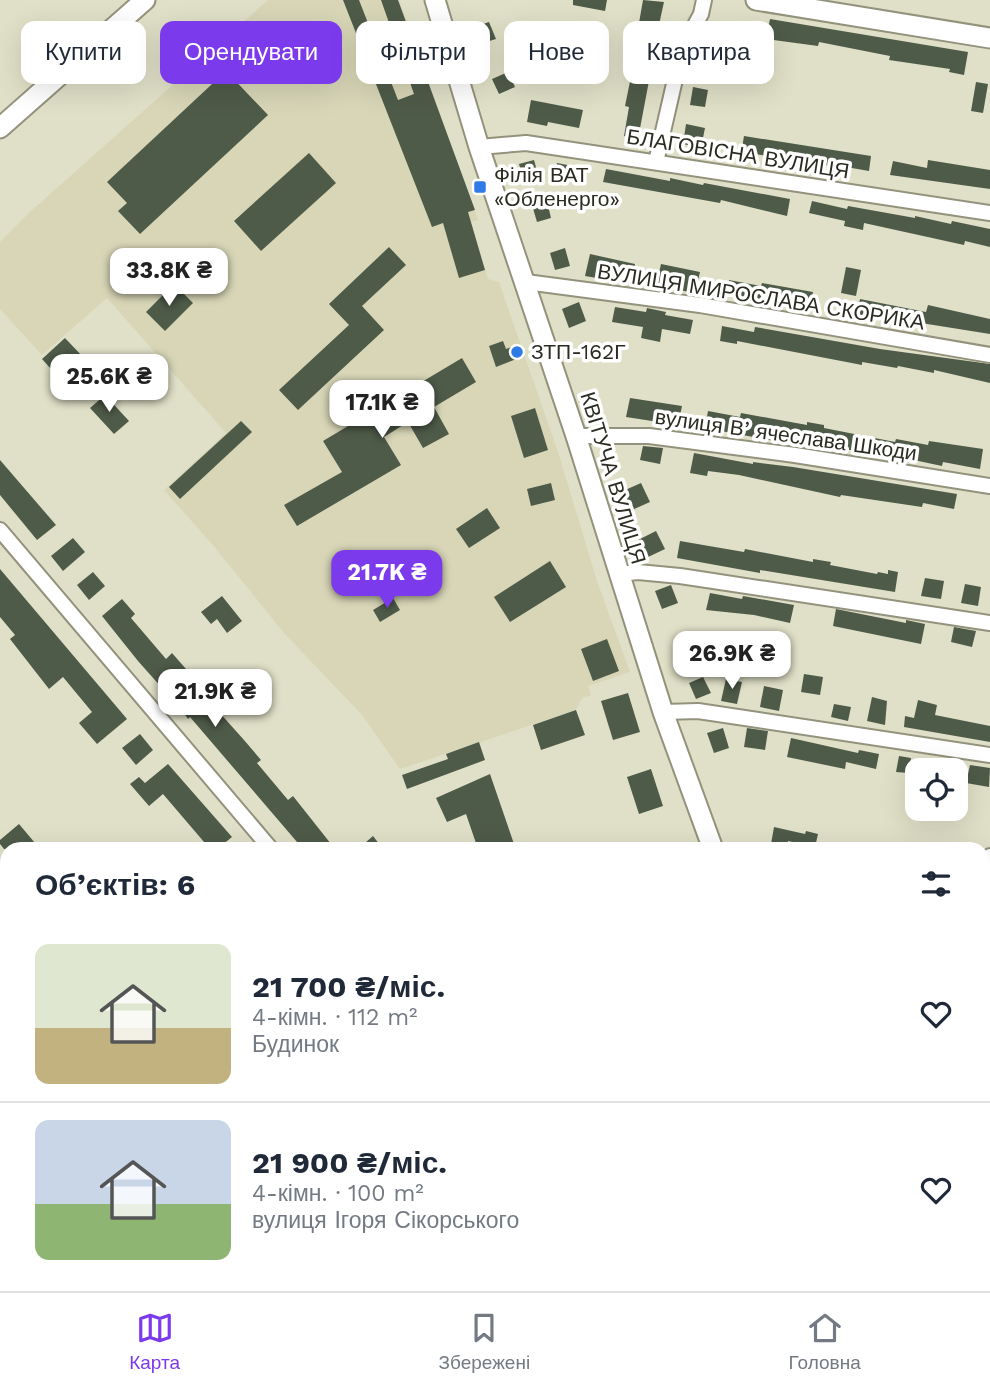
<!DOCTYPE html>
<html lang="uk">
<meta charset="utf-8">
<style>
:root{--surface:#fff;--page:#f2f2f3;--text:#1f2937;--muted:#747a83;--line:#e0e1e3;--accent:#7c3aed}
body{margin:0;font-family:"Work Sans",sans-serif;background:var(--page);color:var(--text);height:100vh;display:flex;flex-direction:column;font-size:26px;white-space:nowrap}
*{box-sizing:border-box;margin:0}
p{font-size:23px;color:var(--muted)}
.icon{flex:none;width:38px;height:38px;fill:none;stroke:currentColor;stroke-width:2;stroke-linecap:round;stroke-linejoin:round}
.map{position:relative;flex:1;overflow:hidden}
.sheet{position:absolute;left:0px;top:842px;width:990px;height:450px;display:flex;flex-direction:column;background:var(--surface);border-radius:21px 21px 0 0;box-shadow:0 7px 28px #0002}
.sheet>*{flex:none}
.hud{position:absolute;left:21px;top:21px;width:948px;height:63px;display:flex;gap:14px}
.fabs{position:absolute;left:905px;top:758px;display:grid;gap:14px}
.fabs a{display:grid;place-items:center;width:63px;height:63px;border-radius:14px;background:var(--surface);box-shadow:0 7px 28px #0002;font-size:35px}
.price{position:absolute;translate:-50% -60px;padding:0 16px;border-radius:14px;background:#fff;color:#222;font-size:23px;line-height:46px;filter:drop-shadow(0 2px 4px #0008)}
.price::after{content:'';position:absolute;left:50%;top:42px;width:21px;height:16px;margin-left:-10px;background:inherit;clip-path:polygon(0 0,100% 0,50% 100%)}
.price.on{background:var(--accent);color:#fff}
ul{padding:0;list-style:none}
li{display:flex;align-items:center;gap:21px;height:175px;padding:0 35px}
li+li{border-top:2px solid var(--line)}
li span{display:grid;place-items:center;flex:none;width:196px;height:140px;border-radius:14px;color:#555}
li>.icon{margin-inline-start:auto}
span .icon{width:84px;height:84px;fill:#fffc;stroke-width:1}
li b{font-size:30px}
h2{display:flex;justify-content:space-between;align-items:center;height:84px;padding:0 35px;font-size:30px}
.pill{padding:0 24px;border-radius:14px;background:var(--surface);box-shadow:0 7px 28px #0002;font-size:24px;line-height:63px}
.pill.on{background:var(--accent);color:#fff}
.dock{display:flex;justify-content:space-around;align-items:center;height:98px;border-top:2px solid var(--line);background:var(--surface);font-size:19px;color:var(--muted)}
.dock a{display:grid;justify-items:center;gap:4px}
.dock .on{color:var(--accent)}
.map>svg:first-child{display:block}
.built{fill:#d8d6b7}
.forest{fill:#cf9982}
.building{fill:#4f5b49}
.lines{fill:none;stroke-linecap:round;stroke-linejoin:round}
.street-casing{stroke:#93927c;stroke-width:18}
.secondary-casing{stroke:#93927c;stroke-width:23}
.street{stroke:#fff;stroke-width:14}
.secondary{stroke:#fff;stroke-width:19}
.poi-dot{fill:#2e7ae6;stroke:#fff;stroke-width:2.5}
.labels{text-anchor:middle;stroke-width:7;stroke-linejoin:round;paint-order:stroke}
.street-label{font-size:21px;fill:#2b2b22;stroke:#fff}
.poi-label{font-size:21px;fill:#2b2b22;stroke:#fff;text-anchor:start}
</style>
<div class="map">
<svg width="990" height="1291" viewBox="0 0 990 1291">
<rect width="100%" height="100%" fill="#e0e0c8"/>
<g class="built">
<polygon points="268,0 399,0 478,220 471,222 488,279 499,282 560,458 597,581 630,672 588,686 591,695 582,698 576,710 400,769 362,715 285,634 212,544 164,490 226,433 107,298 42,355 0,309 0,242 31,211"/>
<polygon points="990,910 990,1002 984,1001 984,924"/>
<polygon points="793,1285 853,1285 855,1291 795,1291"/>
</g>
<polygon class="forest" points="984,1031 990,1031 990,1291 888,1291 885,1285 984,1284"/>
<g class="building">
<polygon points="343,0 359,0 398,100 414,94 381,0 398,0 475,210 468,212 485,270 459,278 443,223 432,227"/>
<polygon points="573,0 607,0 605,11 573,5"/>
<polygon points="643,0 664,2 655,43 636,40"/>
<polygon points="770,19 968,52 964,75 949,72 950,69 889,60 890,56 819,42 818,46 766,39"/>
<polygon points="489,22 496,39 483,43 477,26"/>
<polygon points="702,45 719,48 716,66 699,62"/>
<polygon points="634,62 652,65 638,139 624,136 629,107 625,106"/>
<polygon points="226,71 268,115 140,234 118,211 127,203 107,182"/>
<polygon points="508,72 515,87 499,94 492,79"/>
<polygon points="976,82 988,84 983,113 971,111"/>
<polygon points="693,87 708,90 705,107 690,105"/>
<polygon points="531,100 583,110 579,128 548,122 547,126 527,122"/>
<polygon points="686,124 705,128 701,148 683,144"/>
<polygon points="744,136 871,156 869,171 846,167 846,169 783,157 783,159 755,154 755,157 741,154"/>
<polygon points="309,153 336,183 261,251 234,221"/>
<polygon points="534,160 539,178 524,182 519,164"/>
<polygon points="928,160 990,170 990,189 890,175 893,161 927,168"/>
<polygon points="557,163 578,167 575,180 554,176"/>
<polygon points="606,169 670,181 670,178 703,185 704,183 790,199 787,216 721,200 720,203 603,182"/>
<polygon points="547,201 551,218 537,222 532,205"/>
<polygon points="812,201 847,209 848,206 915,218 915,216 951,224 952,221 990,229 990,247 965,241 964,245 864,223 863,230 844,226 845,221 809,213"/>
<polygon points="389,247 406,265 362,306 384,330 298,410 279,390 349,325 329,304"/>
<polygon points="565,248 570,266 555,270 550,253"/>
<polygon points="590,254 635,264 631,284 585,276"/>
<polygon points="661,264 700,272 695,293 656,286"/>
<polygon points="846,267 861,270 856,296 841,293"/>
<polygon points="729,280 761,286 762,283 813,292 810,309 726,295"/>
<polygon points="174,284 193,303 165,331 146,312"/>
<polygon points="860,299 926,312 928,305 990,319 990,334 877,316 876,319 857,315"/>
<polygon points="579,302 586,321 569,328 562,309"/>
<polygon points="615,307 646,312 647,308 666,312 665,315 693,320 690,334 662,329 660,342 641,338 643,327 612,322"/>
<polygon points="722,326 754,332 755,327 880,349 990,364 990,383 934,370 934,373 898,366 897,368 862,362 862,365 737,341 737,344 720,341"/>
<polygon points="65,338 83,357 60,379 42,359"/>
<polygon points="503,341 506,349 520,344 524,356 496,367 489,346"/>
<polygon points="462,358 476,382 434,407 449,434 423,448 408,422 384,437 401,465 297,526 284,505 342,472 323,441"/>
<polygon points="105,395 129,421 114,434 90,408"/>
<polygon points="630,398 682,406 678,425 626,417"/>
<polygon points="535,408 548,450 524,458 511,416"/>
<polygon points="708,411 740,417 741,413 807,425 807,422 824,425 824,428 895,442 896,439 928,445 929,441 983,449 980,469 943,462 942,466 909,459 909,463 856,451 786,440 785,443 705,428"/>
<polygon points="241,421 252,432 180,499 169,487"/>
<polygon points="643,446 663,448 660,464 640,460"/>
<polygon points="694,453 753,464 753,462 793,467 957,494 954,509 923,503 922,507 841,495 840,497 739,475 708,471 707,476 690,473"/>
<polygon points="0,460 56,525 37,540 0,495"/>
<polygon points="551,483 555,500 531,506 527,489"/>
<polygon points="641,483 650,502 632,510 623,491"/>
<polygon points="487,508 500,528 469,548 456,529"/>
<polygon points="656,531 665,549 646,558 638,540"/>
<polygon points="73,538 85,552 63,571 51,556"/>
<polygon points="680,541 744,552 745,549 813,562 813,559 831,562 830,565 877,574 878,572 888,574 888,570 898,572 895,592 760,570 760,573 677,558"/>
<polygon points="550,561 566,587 510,622 494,597"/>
<polygon points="0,569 127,719 97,744 79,723 92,712 63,677 49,689 10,639 15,635 0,617"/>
<polygon points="93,572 105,586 89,600 77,585"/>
<polygon points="925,578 944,581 941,599 921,596"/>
<polygon points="965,584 981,587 978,606 961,603"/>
<polygon points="671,585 678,603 662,609 655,591"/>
<polygon points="710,593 742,599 743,596 794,605 790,623 754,615 706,610"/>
<polygon points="222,596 242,621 227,633 217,619 211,624 201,612"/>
<polygon points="393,598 400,610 380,622 373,610"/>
<polygon points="122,599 135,614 131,618 166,659 172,653 186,669 180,674 215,716 219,712 244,740 261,760 257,763 288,800 293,796 335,849 303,849 190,717 188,719 166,687 162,688 138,661 102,616"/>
<polygon points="836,609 906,623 906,620 925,624 921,644 833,626"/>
<polygon points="954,627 976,631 972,647 951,642"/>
<polygon points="607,639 619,671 593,681 581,649"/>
<polygon points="715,646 729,649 726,669 712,667"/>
<polygon points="804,674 823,677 820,695 801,692"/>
<polygon points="703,677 711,693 696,699 689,683"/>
<polygon points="726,679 742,682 737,704 721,701"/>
<polygon points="764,686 783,690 779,711 760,707"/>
<polygon points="628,693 640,732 613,740 601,701"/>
<polygon points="872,697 887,701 885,725 867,721"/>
<polygon points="918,700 937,705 935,715 990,726 990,742 904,727 905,716 914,718"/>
<polygon points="834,704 851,707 848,721 831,717"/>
<polygon points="576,710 585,735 541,750 533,725"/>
<polygon points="723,728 729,748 714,753 707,733"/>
<polygon points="747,728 768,731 765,750 744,747"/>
<polygon points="140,734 153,750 136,765 122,748"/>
<polygon points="791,738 858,753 859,750 879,754 876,769 846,762 845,769 787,757"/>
<polygon points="479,742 485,760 407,789 402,775 448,759 446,754"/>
<polygon points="899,756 911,758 909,773 896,772"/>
<polygon points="934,759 966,764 966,770 932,770"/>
<polygon points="168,764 232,837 217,849 210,849 163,794 149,806 130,784 139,777 145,783"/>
<polygon points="970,765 990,768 989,787 966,783"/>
<polygon points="651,769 663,806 639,814 627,777"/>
<polygon points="490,774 514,844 501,849 478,849 466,814 447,822 436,798"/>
<polygon points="19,824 40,849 4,849 0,844 0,840"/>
<polygon points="774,827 805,834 806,831 818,834 815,847 788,841 787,847 771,844"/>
<polygon points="373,836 383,849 358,849"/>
</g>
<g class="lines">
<g class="street-casing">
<g id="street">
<polyline points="479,147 526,143 990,213"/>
<polyline points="656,162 682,49 701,14 704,0"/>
<polyline points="526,282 700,305 990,355"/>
<polyline points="576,436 649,436 795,455 990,486"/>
<polyline points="0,530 271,849"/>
<polyline points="619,574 638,572 680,576 990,623"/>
<polyline points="663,712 698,711 990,755"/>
<polyline points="984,872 990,856"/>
<polyline points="0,885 7,893"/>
<polyline points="0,1143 7,1151"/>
<polyline points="351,1284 357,1291"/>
<polyline points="669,1284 675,1291"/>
<polyline points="105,1291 112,1284"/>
</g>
</g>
<g class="secondary-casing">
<g id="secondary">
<polyline points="435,0 479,147 576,436 663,712 713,849"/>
<polyline points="756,0 990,38"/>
<polyline points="0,128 145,0"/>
<polyline points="866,1284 868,1291"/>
</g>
</g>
<use href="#street" class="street"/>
<use href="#secondary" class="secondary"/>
</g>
<g class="poi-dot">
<rect x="473" y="180" width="14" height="14" rx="3.5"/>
<circle cx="517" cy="352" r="7"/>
</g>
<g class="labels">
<g class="street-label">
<text transform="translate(738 154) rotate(9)" y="7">БЛАГОВІСНА ВУЛИЦЯ</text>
<text transform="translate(761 297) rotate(9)" y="7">ВУЛИЦЯ МИРОСЛАВА СКОРИКА</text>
<text transform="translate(786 435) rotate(8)" y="7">вулиця Вʼячеслава Шкоди</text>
<text transform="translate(613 478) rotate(73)" y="7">КВІТУЧА ВУЛИЦЯ</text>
</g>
<g class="poi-label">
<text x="494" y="182">Філія ВАТ<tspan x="494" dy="24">«Обленерго»</tspan></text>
<text x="531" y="359">ЗТП-162Г</text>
</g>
</g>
</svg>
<div class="fabs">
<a><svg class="icon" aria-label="locate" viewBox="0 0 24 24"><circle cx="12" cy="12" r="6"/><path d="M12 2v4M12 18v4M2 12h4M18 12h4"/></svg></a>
</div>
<b class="price" style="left:169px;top:308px">33.8K ₴</b>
<b class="price" style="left:109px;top:414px">25.6K ₴</b>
<b class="price" style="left:382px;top:440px">17.1K ₴</b>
<b class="price on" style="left:387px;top:610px">21.7K ₴</b>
<b class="price" style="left:732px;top:691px">26.9K ₴</b>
<b class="price" style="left:215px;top:729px">21.9K ₴</b>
<div class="hud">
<a class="pill">Купити</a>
<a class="pill on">Орендувати</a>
<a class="pill">Фільтри</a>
<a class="pill">Нове</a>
<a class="pill">Квартира</a>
</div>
<section class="sheet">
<h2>Об’єктів: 6<svg class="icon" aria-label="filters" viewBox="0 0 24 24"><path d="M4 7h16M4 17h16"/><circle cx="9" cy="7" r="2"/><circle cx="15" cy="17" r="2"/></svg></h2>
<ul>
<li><span style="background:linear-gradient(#dfe7d0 60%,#c2b280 0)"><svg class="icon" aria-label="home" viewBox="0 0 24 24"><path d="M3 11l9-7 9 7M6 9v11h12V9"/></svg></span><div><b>21 700 ₴/міс.</b><p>4-кімн. · 112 m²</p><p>Будинок</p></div><svg class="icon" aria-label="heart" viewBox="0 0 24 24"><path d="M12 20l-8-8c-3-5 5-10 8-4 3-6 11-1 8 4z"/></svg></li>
<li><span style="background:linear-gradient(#c9d6e8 60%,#8fb573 0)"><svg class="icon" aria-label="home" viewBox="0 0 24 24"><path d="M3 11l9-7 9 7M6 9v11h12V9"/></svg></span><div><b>21 900 ₴/міс.</b><p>4-кімн. · 100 m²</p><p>вулиця Ігоря Сікорського</p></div><svg class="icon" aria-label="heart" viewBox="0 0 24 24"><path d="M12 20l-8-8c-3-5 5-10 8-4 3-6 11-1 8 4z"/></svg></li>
</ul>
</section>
</div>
<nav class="dock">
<a class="on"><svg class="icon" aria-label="map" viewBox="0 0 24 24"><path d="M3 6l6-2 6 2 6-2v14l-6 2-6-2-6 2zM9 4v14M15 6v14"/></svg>Карта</a>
<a><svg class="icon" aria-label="saved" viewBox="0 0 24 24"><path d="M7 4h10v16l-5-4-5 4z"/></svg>Збережені</a>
<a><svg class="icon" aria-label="home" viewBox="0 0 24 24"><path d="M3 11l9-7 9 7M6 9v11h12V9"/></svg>Головна</a>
</nav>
